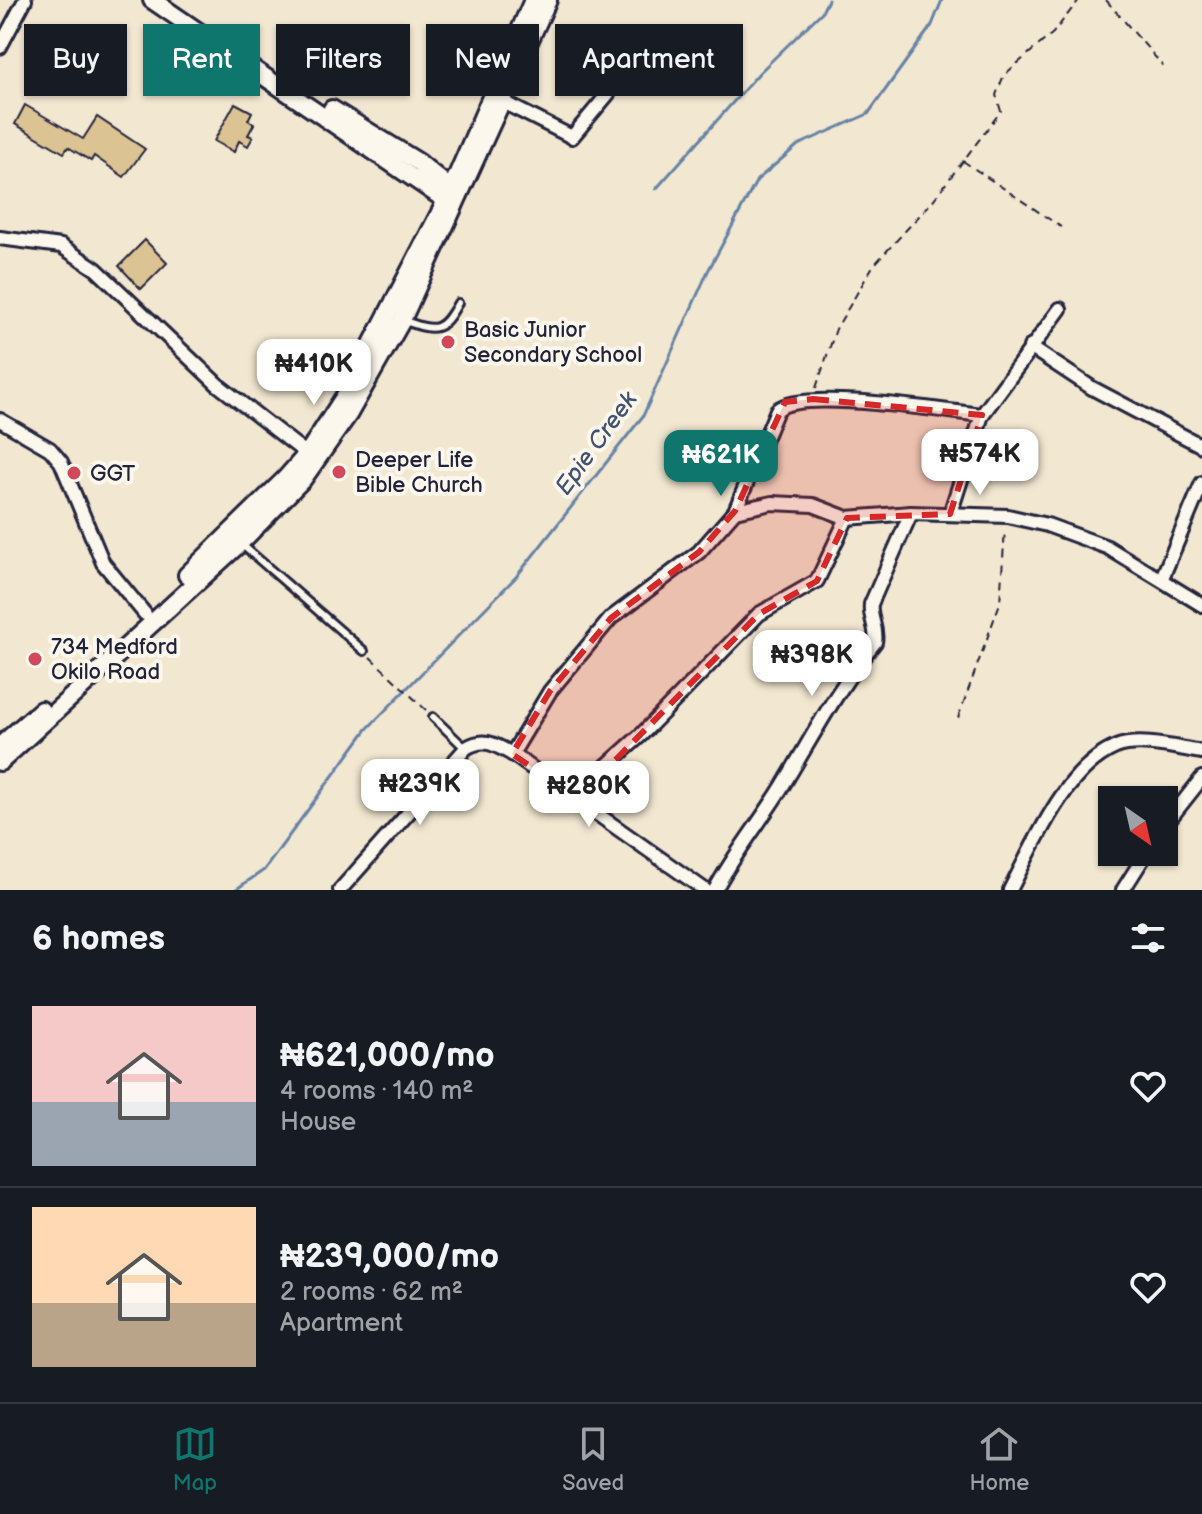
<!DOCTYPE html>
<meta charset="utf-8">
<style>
:root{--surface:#171b24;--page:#20242c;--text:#f1f3f6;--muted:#9ea1a6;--line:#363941;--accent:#0f766e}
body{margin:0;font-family:"Balsamiq Sans",sans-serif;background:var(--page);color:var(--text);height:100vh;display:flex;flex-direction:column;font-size:30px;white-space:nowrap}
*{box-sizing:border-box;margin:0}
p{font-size:26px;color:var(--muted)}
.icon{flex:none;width:44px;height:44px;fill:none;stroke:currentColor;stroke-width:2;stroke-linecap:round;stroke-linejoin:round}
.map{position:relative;height:890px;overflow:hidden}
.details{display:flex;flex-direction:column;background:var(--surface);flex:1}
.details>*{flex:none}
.guide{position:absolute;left:24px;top:24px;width:800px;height:72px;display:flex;gap:16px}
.needle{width:52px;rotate:146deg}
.tools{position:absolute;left:1098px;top:786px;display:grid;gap:16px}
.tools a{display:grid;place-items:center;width:80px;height:80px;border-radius:0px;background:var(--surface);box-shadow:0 2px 6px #0004;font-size:40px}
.price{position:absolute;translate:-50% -68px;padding:0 18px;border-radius:16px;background:#fff;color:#222;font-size:26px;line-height:52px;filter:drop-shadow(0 2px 4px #0008)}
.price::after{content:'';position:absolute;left:50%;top:48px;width:24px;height:18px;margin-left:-12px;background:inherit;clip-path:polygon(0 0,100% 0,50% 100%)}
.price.on{background:var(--accent);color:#fff}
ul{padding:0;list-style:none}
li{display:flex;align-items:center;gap:24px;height:200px;padding:0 32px}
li+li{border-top:2px solid var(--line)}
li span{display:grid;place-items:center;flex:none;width:224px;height:160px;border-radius:0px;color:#555}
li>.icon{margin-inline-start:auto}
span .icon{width:96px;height:96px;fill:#fffc;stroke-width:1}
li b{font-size:34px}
h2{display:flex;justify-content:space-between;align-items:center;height:96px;padding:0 32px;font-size:34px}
.tag{padding:0 28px;border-radius:0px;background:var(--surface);box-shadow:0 2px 6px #0004;font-size:28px;line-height:72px}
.tag.on{background:var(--accent);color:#fff}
.tabs{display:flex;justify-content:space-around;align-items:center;height:112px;border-top:2px solid var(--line);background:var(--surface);font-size:22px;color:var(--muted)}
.tabs a{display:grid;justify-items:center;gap:4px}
.tabs .on{color:var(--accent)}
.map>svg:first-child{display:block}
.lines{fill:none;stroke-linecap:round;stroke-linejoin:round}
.stream{stroke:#6683a6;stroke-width:3}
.building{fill:#dcc393;stroke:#22223b;stroke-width:2}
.lane-casing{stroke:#22223b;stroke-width:12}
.street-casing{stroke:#22223b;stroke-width:18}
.secondary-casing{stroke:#22223b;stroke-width:22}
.path{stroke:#22223b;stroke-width:2;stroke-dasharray:8 6;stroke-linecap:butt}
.lane{stroke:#fbf7ec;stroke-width:6}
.street{stroke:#fbf7ec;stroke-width:12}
.secondary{stroke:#fbf7ec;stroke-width:16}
.marked{fill:#d62828;fill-opacity:0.2;stroke:#d62828;stroke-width:6;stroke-dasharray:16 10;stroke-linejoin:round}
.poi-dot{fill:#d1495b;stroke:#fbf7ec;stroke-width:3}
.labels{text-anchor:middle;stroke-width:8;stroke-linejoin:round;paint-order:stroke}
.poi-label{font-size:22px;fill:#22223b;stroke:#fbf7ec;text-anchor:start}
.water-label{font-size:24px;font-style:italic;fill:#445271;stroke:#fbf7ec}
</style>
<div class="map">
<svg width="1202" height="890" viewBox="0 0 1202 890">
<rect width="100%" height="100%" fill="#f2e7d1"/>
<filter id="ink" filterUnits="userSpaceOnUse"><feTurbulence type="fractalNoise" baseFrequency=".0125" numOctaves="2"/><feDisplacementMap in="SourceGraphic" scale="16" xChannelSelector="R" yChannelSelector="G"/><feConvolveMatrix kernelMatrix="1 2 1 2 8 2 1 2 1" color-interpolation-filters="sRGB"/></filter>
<g filter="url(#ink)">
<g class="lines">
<g class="stream">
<polyline points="656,189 760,72 822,12 828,0"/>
<polyline points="235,890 264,870 367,729 516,577 643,416 708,271 757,180 798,145 868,114 932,25 942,0"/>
</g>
</g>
<g class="building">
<polygon points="235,103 252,112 248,120 254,124 248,135 253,137 248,146 239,141 234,152 214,141"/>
<polygon points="25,105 83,139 97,117 145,149 124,177 94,156 91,161 68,147 64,153 15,124"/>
<polygon points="145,240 167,263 141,289 119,266"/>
</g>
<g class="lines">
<g class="lane-casing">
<g id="lane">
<path d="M405,321C436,332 442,332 458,303"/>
<polyline points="240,543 364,651"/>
<polyline points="433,717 465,748"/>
</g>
</g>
<g class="street-casing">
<g id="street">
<polyline points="0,47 25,0"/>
<polyline points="503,102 572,137 608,94"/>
<polyline points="0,238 61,246 96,269 218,385 307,454"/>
<polyline points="1030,347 1092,388 1202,446"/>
<polyline points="0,420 50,449 61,462 103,563 145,614"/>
<polyline points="735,511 772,503 813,505 847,518 911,513 1008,516 1047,525 1107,547 1202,605"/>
<polyline points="950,514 982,415 1060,309"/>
<polyline points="1162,578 1202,483"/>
<path d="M512,754L550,691L611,618L699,552L735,511L777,410C799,388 945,411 982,415"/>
<polyline points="578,798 604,768 641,735 759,614 817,581 847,518"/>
<polyline points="1164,826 1202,778"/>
<path d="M340,890L466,748C484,737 494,744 512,754L705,890"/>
<path d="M715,890C735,852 763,819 785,782C814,734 839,686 875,642C878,628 869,618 871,604L911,513"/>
<path d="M1010,890C1034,845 1065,768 1116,747C1140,738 1177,748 1202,752"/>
<polyline points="1123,890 1147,852"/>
</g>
</g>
<g class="secondary-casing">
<g id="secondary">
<polyline points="152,0 454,206"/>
<polyline points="332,109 418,162 458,195"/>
<polyline points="187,575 285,479 307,454 346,394 446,201 533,0"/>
<polyline points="0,746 41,710"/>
<polyline points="0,762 240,543 303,479 348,415 402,320 548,0"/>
</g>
</g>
<g class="path">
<polyline points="1106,0 1163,66"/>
<polyline points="963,161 1061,227"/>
<polyline points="816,388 836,329 873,266 931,203 1001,111 996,95 1004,75 1053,33 1079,0"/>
<polyline points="370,657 426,710"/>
<polyline points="958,718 1000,603 1005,529"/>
</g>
<use href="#lane" class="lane"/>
<use href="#street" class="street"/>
<use href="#secondary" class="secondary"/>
</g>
</g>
<path class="marked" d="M813,399L982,415L950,514L847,518L817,581L759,614L578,798L512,754L550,691L611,618L699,552L735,511L785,402Z"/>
<g class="poi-dot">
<circle cx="448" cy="342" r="8"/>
<circle cx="339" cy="472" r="8"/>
<circle cx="74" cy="473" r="8"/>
<circle cx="35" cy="659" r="8"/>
</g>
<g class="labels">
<g class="poi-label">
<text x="464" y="337">Basic Junior<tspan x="464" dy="25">Secondary School</tspan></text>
<text x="355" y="467">Deeper Life<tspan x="355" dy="25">Bible Church</tspan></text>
<text x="90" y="481">GGT</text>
<text x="51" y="654">734 Medford<tspan x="51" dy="25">Okilo Road</tspan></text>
</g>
<g class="water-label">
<text transform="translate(596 443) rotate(-54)" y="8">Epie Creek</text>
</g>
</g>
</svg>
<div class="tools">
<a><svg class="needle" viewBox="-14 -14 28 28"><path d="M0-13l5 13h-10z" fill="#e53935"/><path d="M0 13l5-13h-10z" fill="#9ea1a6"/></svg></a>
</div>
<b class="price" style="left:314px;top:407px">₦410K</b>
<b class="price" style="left:980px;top:497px">₦574K</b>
<b class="price on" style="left:721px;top:498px">₦621K</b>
<b class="price" style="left:812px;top:698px">₦398K</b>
<b class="price" style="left:420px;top:827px">₦239K</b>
<b class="price" style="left:589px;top:829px">₦280K</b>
<div class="guide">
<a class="tag">Buy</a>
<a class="tag on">Rent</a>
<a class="tag">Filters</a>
<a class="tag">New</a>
<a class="tag">Apartment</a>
</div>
</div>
<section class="details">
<h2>6 homes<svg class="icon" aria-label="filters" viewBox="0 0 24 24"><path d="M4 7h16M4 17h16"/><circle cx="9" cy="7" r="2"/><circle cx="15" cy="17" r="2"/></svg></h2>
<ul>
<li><span style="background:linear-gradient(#f6c9c9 60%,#9aa5b1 0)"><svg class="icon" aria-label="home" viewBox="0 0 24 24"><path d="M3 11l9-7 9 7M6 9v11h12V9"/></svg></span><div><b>₦621,000/mo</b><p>4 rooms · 140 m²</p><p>House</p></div><svg class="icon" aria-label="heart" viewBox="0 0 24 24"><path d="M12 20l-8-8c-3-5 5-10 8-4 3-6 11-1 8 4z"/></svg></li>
<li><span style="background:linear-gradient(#ffd9b3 60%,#b9a48a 0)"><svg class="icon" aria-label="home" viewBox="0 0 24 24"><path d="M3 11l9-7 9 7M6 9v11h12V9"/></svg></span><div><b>₦239,000/mo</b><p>2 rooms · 62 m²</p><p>Apartment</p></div><svg class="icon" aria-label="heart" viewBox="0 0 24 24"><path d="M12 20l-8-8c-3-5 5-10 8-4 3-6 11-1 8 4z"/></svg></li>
</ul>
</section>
<nav class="tabs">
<a class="on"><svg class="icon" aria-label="map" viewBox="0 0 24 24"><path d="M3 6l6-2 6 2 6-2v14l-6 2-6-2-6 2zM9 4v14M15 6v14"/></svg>Map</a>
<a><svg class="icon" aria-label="saved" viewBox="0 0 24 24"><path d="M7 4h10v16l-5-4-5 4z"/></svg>Saved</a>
<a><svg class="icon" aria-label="home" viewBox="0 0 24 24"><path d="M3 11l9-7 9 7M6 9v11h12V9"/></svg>Home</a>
</nav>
